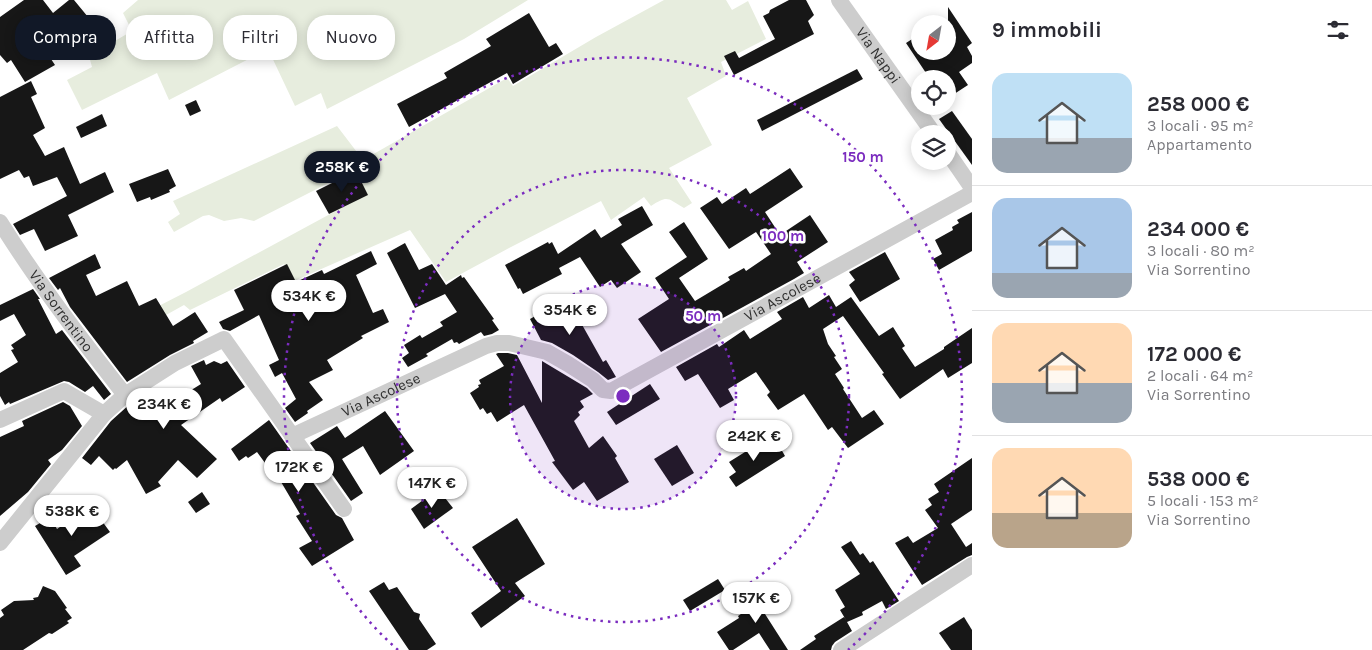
<!DOCTYPE html>
<html lang="it">
<meta charset="utf-8">
<style>
:root{--surface:#fff;--page:#f2f2f3;--text:#2b2b33;--muted:#7c7c81;--line:#e1e1e2;--accent:#111827}
body{margin:0;font-family:Karla,sans-serif;background:var(--page);color:var(--text);height:100vh;display:flex;flex-direction:column;font-size:19px;white-space:nowrap}
*{box-sizing:border-box;margin:0}
p{font-size:16px;color:var(--muted)}
.icon{flex:none;width:28px;height:28px;fill:none;stroke:currentColor;stroke-width:2;stroke-linecap:round;stroke-linejoin:round}
.map{position:relative;flex:1;overflow:hidden}
.drawer{display:flex;flex-direction:column;background:var(--surface);width:400px}
.drawer>*{flex:none}
.top-card{position:absolute;left:15px;top:15px;width:475px;height:45px;display:flex;gap:10px}
.needle{width:32px;rotate:211deg}
.buttons{position:absolute;left:911px;top:15px;display:grid;gap:10px}
.buttons a{display:grid;place-items:center;width:45px;height:45px;border-radius:50%;background:var(--surface);box-shadow:0 2px 12px #0003;font-size:25px}
.price{position:absolute;translate:-50% -42px;padding:0 11px;border-radius:18px;background:#fff;color:#222;font-size:16px;line-height:32px;filter:drop-shadow(0 1px 2px #0008)}
.price::after{content:'';position:absolute;left:50%;top:30px;width:15px;height:11px;margin-left:-8px;background:inherit;clip-path:polygon(0 0,100% 0,50% 100%)}
.price.current{background:var(--accent);color:#fff}
ul{padding:0;list-style:none}
li{display:flex;align-items:center;gap:15px;height:125px;padding:0 20px}
li+li{border-top:1px solid var(--line)}
li span{display:grid;place-items:center;flex:none;width:140px;height:100px;border-radius:15px;color:#555}
li>.icon{margin-inline-start:auto}
span .icon{width:60px;height:60px;fill:#fffc;stroke-width:1}
li b{font-size:21px}
h2{display:flex;justify-content:space-between;align-items:center;height:60px;padding:0 20px;font-size:21px}
.tag{padding:0 18px;border-radius:20px;background:var(--surface);box-shadow:0 2px 12px #0003;font-size:18px;line-height:45px}
.tag.current{background:var(--accent);color:#fff}
main{display:flex;flex:1;min-height:0}
.map>svg:first-child{display:block}
.green{fill:#e7edde}
.building{fill:#171717}
.lines{fill:none;stroke-linecap:round;stroke-linejoin:round}
.street{stroke:#cdcdcd;stroke-width:16}
.ring{fill:none;stroke:#7b2cbf;stroke-width:2.5;stroke-dasharray:2.5 5}
.labels{text-anchor:middle;stroke-width:5;stroke-linejoin:round;paint-order:stroke}
.street-label{font-size:15px;fill:#303030;stroke:#fff}
.centre{fill:#7b2cbf;stroke:#fff;stroke-width:2.5}
.ring-label{font-size:15px;text-anchor:middle;font-weight:bold;fill:#7b2cbf;stroke:#fff;stroke-width:5;stroke-linejoin:round;paint-order:stroke}
</style>
<main>
<div class="map">
<svg width="972" height="650" viewBox="0 0 972 650">
<rect width="100%" height="100%" fill="#fff"/>
<g class="green">
<polygon points="138,0 528,0 464,39 327,109 321,93 295,106 268,49 169,100 157,73 82,110 67,80 92,67 89,56 132,31 123,13"/>
<path d="M664,0H726L732,10L748,1L766,39L721,62L726,76L687,98L712,145L669,168L692,203L684,208C667,198 668,195 651,206L644,197L611,220L601,201L511,247L446,282L410,230L294,281L284,264L190,310L184,305L114,344L106,333L186,292L367,194L354,170L254,221L241,218L224,221L209,215L203,216L174,232L168,222L180,214L173,201L337,126L363,160L507,78L513,86L596,37Z"/>
</g>
<g class="building">
<polygon points="24,0 43,0 53,13 69,0 74,0 88,17 91,16 99,27 49,56 55,65 25,82 11,60 7,63 0,55 0,17"/>
<polygon points="789,0 806,0 814,15 808,21 814,34 734,75 724,56 735,51 739,58 775,39 763,16 769,13 770,10"/>
<polygon points="948,7 972,43 967,47 972,56 972,63 959,72 968,85 948,98 948,79 930,79 906,43 920,34 920,51 948,51"/>
<polygon points="529,13 549,47 556,43 563,54 513,84 507,73 409,127 397,104 447,78 444,73 491,46 486,39"/>
<polygon points="857,69 863,79 762,131 757,120"/>
<polygon points="31,81 37,94 31,97 45,128 33,135 45,156 64,147 80,184 105,172 114,192 68,215 78,236 45,251 34,229 20,235 13,224 67,196 57,177 33,186 29,176 24,178 19,170 0,179 0,97"/>
<polygon points="196,100 201,111 190,116 185,105"/>
<polygon points="952,111 972,139 972,165 939,119"/>
<polygon points="102,114 107,126 81,138 76,127"/>
<polygon points="790,168 803,187 765,212 780,235 810,215 828,242 797,262 804,273 794,279 661,352 638,319 669,299 655,278 687,257 669,232 684,222 708,259 679,278 695,301 730,280 728,277 744,268 746,271 771,254 756,232 729,249 700,208 717,197 722,204 746,188 750,194"/>
<polygon points="168,169 176,186 169,190 170,192 151,200 150,197 137,202 129,184"/>
<polygon points="356,171 368,195 329,214 316,191"/>
<polygon points="642,206 653,225 621,244 641,272 617,288 611,280 600,287 580,257 559,268 562,274 523,294 520,288 518,289 505,265 548,242 549,244 552,242 558,254 595,229 601,238 622,225 618,219"/>
<polygon points="972,212 972,251 939,270 933,259 942,254 935,240 953,230 952,227 959,223 957,220"/>
<polygon points="405,243 419,270 432,264 446,285 461,275 462,278 464,277 494,319 492,320 499,330 492,334 484,336 481,332 459,344 457,342 454,343 452,339 426,354 428,356 408,367 402,358 409,353 404,345 420,335 422,338 443,326 440,322 457,312 445,294 415,308 387,253"/>
<polygon points="371,251 377,264 356,275 373,313 383,309 389,322 361,336 363,338 327,360 333,370 309,382 323,400 307,411 308,413 295,422 285,408 296,399 282,373 275,377 269,365 279,360 259,315 230,331 223,329 219,322 244,310 234,290 287,264 296,282 322,270 324,274"/>
<polygon points="885,252 900,279 860,302 849,285 855,280 849,272"/>
<polygon points="95,254 101,268 86,275 96,296 127,281 139,306 156,298 173,326 195,312 208,332 193,341 194,343 170,355 127,382 70,307 60,288 58,290 49,278"/>
<polygon points="33,289 40,299 38,299 56,334 62,330 111,394 104,400 93,386 85,392 69,382 64,381 10,404 9,402 5,405 0,396 0,373 18,362 11,350 14,349 11,345 26,335 14,314 0,321 0,305"/>
<polygon points="829,295 836,307 851,297 879,336 893,327 905,346 902,348 915,367 944,349 944,347 972,328 972,363 948,378 943,369 900,399 882,374 884,373 843,316 823,329 828,344 836,356 834,357 842,369 835,374 844,388 843,389 862,418 874,410 884,424 848,448 832,427 828,430 804,394 778,410 767,395 770,392 756,372 728,389 734,400 720,408 698,374 685,381 676,367 717,344 719,347 744,330 750,339 782,319 777,312 803,297 809,308"/>
<polygon points="567,298 603,362 606,360 616,377 608,380 598,372 573,355 552,343 541,340 530,319"/>
<polygon points="498,353 508,353 517,355 542,403 542,361 587,388 593,394 580,401 584,407 578,412 580,415 574,421 589,448 603,436 617,456 615,458 629,482 597,501 584,482 573,490 552,462 555,461 524,405 497,422 491,412 487,414 483,408 480,410 470,393 479,387 478,385 481,384 479,380 504,366 496,354"/>
<polygon points="204,360 206,365 214,361 221,364 227,361 245,387 222,402 220,398 181,425 217,459 197,478 178,460 158,482 161,486 146,494 127,460 116,469 115,468 113,470 99,456 91,465 82,458 111,421 131,403 149,392 160,408 163,406 164,407 201,384 191,366"/>
<polygon points="650,384 660,399 616,425 607,412"/>
<polygon points="63,402 70,406 82,426 62,450 48,460 51,464 28,492 0,516 0,437 24,426 22,421"/>
<polygon points="385,411 414,451 380,475 363,446 342,459 363,493 351,501 310,443 337,426 345,438"/>
<polygon points="269,420 336,515 342,518 354,540 312,566 299,548 312,541 296,516 300,514 271,465 268,467 257,452 248,458 246,456 239,461 231,449"/>
<polygon points="761,442 766,449 777,442 785,456 736,487 729,477 736,472 729,462"/>
<polygon points="677,445 694,473 672,486 654,459"/>
<polygon points="972,458 972,510 951,524 966,547 972,543 972,555 967,557 922,585 895,543 908,536 913,543 938,528 925,510 932,505 928,499 939,492 934,484"/>
<polygon points="438,489 453,508 424,529 411,509"/>
<polygon points="202,492 210,504 196,513 188,502"/>
<polygon points="91,506 110,532 74,556 81,566 66,575 35,526 50,517 57,529"/>
<polygon points="517,518 545,564 515,583 525,596 481,628 471,613 501,591 472,547"/>
<polygon points="851,541 860,555 863,553 870,563 873,561 899,601 886,609 882,601 862,612 863,615 847,622 852,631 835,642 832,646 831,650 800,650 816,639 814,636 844,617 846,620 840,610 845,607 835,590 860,574 841,547"/>
<polygon points="718,579 725,590 690,611 683,600"/>
<polygon points="384,582 389,590 397,587 414,612 420,614 419,619 436,644 427,650 409,650 369,591"/>
<polygon points="43,586 55,591 67,608 65,609 72,618 67,621 69,623 52,634 49,633 23,650 0,650 0,618 4,615 1,610 14,601 34,600 33,598 38,597"/>
<polygon points="782,586 790,598 765,614 788,650 770,650 759,633 733,650 729,650 717,632 739,618 738,616"/>
<polygon points="964,617 972,630 972,650 951,650 939,633"/>
</g>
<g class="lines">
<g class="street">
<path id="s1" d="M839,0L934,134"/>
<polyline points="948,153 972,188"/>
<path id="s2" d="M0,222C38,283 81,339 125,395L104,414L0,543"/>
<polyline points="125,395 175,363 224,339 344,509"/>
<polyline points="0,420 64,391 104,414"/>
<path id="s3" d="M292,436L486,346L497,343H509L547,352L568,364L593,380L603,390L611,391L972,193"/>
<polyline points="841,650 972,565"/>
</g>
</g>
<circle cx="623" cy="396" r="113" fill="#7b2cbf" fill-opacity=".12"/>
<g class="ring">
<circle cx="623" cy="396" r="113"/>
<circle cx="623" cy="396" r="226"/>
<path d="M398 650A339 339 0 1 1 848 650"/>
</g>
<g class="labels">
<g class="street-label">
<text dy="5" stroke="none"><textPath href="#s1" startOffset="68">Via Nappi</textPath></text>
<text dy="5" stroke="none"><textPath href="#s3" startOffset="548">Via Ascolese</textPath></text>
<text dy="5" stroke="none"><textPath href="#s2" startOffset="108">Via Sorrentino</textPath></text>
<text dy="5" stroke="none"><textPath href="#s3" startOffset="98">Via Ascolese</textPath></text>
</g>
</g>
<circle cx="623" cy="396" r="8" class="centre"/>
<g class="ring-label">
<text x="863" y="162">150 m</text>
<text x="783" y="241">100 m</text>
<text x="703" y="321">50 m</text>
</g>
</svg>
<div class="buttons">
<a><svg class="needle" viewBox="-14 -14 28 28"><path d="M0-13l5 13h-10z" fill="#e53935"/><path d="M0 13l5-13h-10z" fill="#7c7c81"/></svg></a>
<a><svg class="icon" aria-label="locate" viewBox="0 0 24 24"><circle cx="12" cy="12" r="6"/><path d="M12 2v4M12 18v4M2 12h4M18 12h4"/></svg></a>
<a><svg class="icon" aria-label="layers" viewBox="0 0 24 24"><path d="M12 4l9 5-9 5-9-5zM3 14l9 5 9-5"/></svg></a>
</div>
<b class="price current" style="left:342px;top:193px">258K €</b>
<b class="price" style="left:309px;top:322px">534K €</b>
<b class="price" style="left:570px;top:336px">354K €</b>
<b class="price" style="left:164px;top:430px">234K €</b>
<b class="price" style="left:754px;top:462px">242K €</b>
<b class="price" style="left:299px;top:493px">172K €</b>
<b class="price" style="left:432px;top:509px">147K €</b>
<b class="price" style="left:72px;top:537px">538K €</b>
<b class="price" style="left:756px;top:624px">157K €</b>
<div class="top-card">
<a class="tag current">Compra</a>
<a class="tag">Affitta</a>
<a class="tag">Filtri</a>
<a class="tag">Nuovo</a>
</div>
</div>
<section class="drawer">
<h2>9 immobili<svg class="icon" aria-label="filters" viewBox="0 0 24 24"><path d="M4 7h16M4 17h16"/><circle cx="9" cy="7" r="2"/><circle cx="15" cy="17" r="2"/></svg></h2>
<ul>
<li><span style="background:linear-gradient(#bfe0f5 65%,#9aa5b1 0)"><svg class="icon" aria-label="home" viewBox="0 0 24 24"><path d="M3 11l9-7 9 7M6 9v11h12V9"/></svg></span><div><b>258 000 €</b><p>3 locali · 95 m²</p><p>Appartamento</p></div></li>
<li><span style="background:linear-gradient(#a9c7e8 75%,#9aa5b1 0)"><svg class="icon" aria-label="home" viewBox="0 0 24 24"><path d="M3 11l9-7 9 7M6 9v11h12V9"/></svg></span><div><b>234 000 €</b><p>3 locali · 80 m²</p><p>Via Sorrentino</p></div></li>
<li><span style="background:linear-gradient(#ffd9b3 60%,#9aa5b1 0)"><svg class="icon" aria-label="home" viewBox="0 0 24 24"><path d="M3 11l9-7 9 7M6 9v11h12V9"/></svg></span><div><b>172 000 €</b><p>2 locali · 64 m²</p><p>Via Sorrentino</p></div></li>
<li><span style="background:linear-gradient(#ffd9b3 65%,#b9a48a 0)"><svg class="icon" aria-label="home" viewBox="0 0 24 24"><path d="M3 11l9-7 9 7M6 9v11h12V9"/></svg></span><div><b>538 000 €</b><p>5 locali · 153 m²</p><p>Via Sorrentino</p></div></li>
</ul>
</section>
</main>
